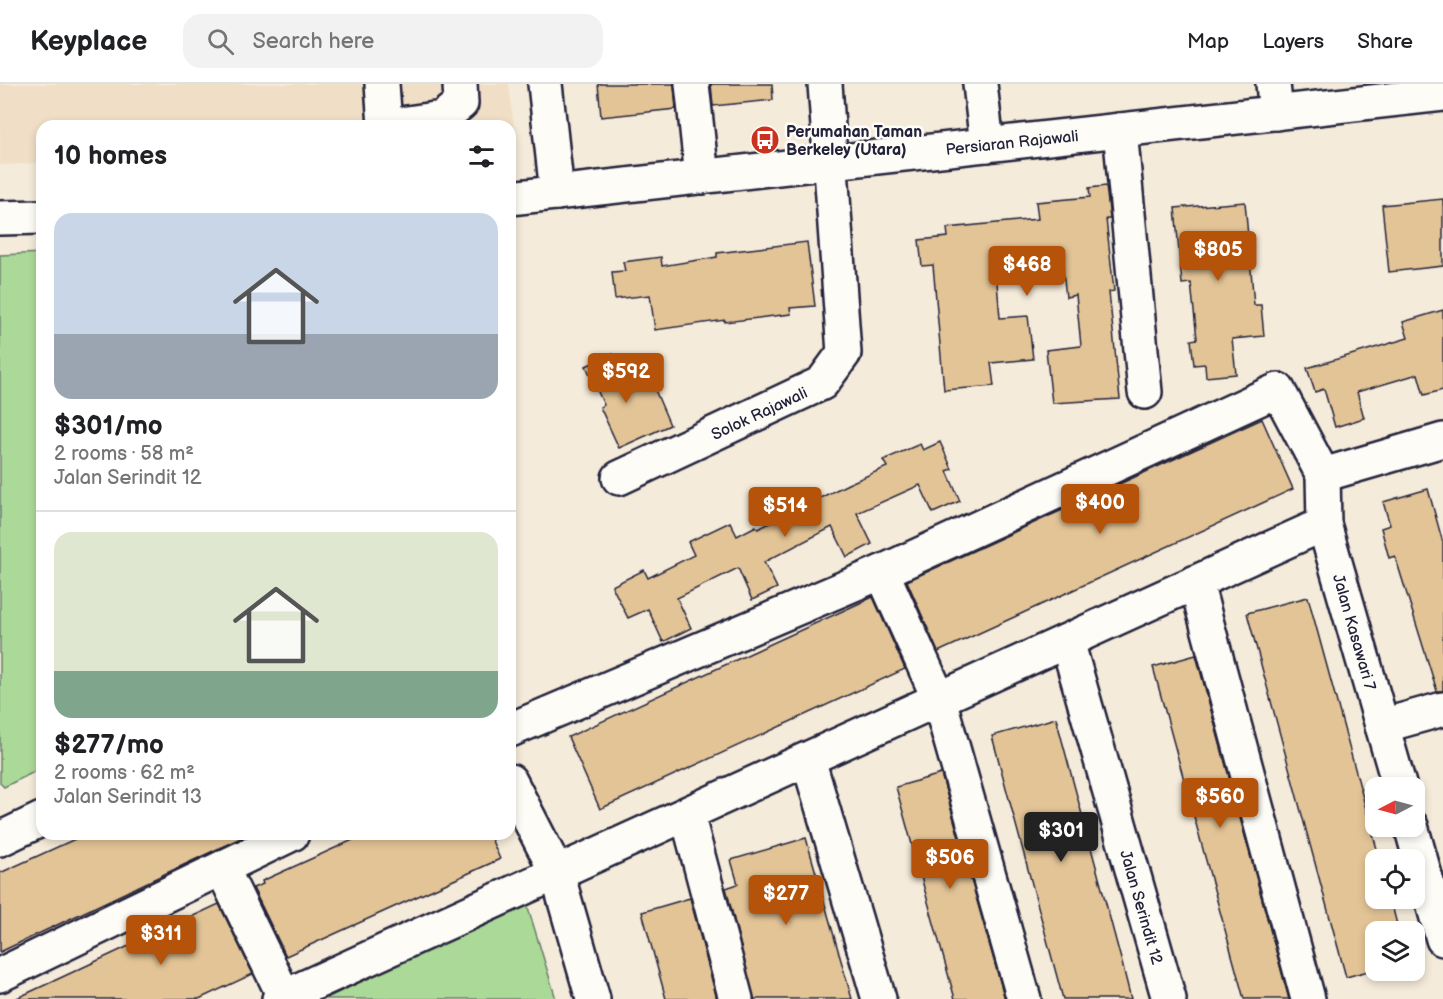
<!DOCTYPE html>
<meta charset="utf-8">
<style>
:root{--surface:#fff;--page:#f2f2f2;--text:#202124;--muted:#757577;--line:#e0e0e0;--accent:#b45309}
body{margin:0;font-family:"Balsamiq Sans",sans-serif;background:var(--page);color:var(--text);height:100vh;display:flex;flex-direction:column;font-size:22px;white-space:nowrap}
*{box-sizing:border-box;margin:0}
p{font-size:20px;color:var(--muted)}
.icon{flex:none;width:33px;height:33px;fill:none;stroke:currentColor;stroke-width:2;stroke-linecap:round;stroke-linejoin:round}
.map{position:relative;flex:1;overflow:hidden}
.sheet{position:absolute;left:36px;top:36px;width:480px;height:720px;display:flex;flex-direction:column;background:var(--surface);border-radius:18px;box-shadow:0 3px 9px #0003}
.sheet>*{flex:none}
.needle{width:39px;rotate:264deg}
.tools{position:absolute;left:1365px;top:693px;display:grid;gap:12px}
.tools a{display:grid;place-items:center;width:60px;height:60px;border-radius:12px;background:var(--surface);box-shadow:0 3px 9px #0003;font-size:30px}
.price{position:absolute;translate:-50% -51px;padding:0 14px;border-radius:6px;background:var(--accent);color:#fff;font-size:20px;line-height:39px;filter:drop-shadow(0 2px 3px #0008)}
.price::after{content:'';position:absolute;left:50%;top:36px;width:18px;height:14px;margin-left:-9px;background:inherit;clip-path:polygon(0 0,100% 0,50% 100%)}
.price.current{background:#222;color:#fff}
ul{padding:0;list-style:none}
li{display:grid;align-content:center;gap:12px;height:318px;padding:0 18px}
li+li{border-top:2px solid var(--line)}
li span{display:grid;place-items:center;height:186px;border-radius:18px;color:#555}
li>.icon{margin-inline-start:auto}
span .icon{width:108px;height:108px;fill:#fffc;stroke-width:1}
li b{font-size:26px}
h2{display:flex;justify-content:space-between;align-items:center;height:72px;padding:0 18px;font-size:26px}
header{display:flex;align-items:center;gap:36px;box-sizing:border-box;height:84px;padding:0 30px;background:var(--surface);border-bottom:2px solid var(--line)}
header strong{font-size:28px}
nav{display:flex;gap:33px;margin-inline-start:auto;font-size:21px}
.search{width:420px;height:54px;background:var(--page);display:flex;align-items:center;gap:15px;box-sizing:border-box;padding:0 21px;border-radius:18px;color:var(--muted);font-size:22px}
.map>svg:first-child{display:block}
.built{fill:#f0dfc6}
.green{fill:#abd998;stroke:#667e6a;stroke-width:1.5}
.building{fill:#e3c496;stroke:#22223b;stroke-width:1.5}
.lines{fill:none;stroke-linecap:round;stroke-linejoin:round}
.minor-casing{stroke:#22223b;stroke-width:38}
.minor{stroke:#fdfcf7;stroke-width:33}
.labels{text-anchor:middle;stroke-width:5;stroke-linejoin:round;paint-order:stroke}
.poi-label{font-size:16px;font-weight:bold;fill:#22223b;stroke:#fdfcf7;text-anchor:start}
.street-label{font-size:16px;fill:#22223b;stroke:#fdfcf7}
</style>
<header>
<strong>Keyplace</strong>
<div class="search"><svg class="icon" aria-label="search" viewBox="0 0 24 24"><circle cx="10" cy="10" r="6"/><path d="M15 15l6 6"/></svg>Search here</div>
<nav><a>Map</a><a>Layers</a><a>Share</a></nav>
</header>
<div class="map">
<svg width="1443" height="915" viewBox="0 0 1443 915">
<rect width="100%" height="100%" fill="#f5ebda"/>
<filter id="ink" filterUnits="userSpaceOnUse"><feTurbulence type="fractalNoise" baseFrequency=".0167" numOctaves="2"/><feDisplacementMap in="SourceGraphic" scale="12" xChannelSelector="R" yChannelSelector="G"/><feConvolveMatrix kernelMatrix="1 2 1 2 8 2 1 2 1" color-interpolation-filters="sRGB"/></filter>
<g filter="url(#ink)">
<polygon class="built" points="0,0 509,0 516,61 510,61 510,42 42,42 42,79 0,81"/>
<g class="green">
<polygon points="42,169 42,684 4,703 0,699 0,171"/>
<polygon points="526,817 556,915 325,915"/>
</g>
<g class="building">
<polygon points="598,0 674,0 676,25 601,33"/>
<polygon points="711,0 772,0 773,16 713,22"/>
<polygon points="1106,102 1110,135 1106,135 1114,207 1109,208 1120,315 1052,319 1046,266 1081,262 1076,211 1066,213 1061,170 1012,176 1013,186 996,187 1000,234 1028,232 1033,275 991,279 994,302 944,306 933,181 922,182 919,156 948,153 947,144 1038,135 1036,118 1090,113 1089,104"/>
<polygon points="1443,115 1443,182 1389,188 1382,121"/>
<polygon points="1245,118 1254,221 1261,221 1264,252 1232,255 1236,290 1206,293 1205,280 1194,281 1191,256 1197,255 1191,199 1182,200 1175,124"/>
<polygon points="807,158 815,222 790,224 791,230 725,238 725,236 655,246 650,211 615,215 612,188 625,187 623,178 661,173 662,182 717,173 717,169"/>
<polygon points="1443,226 1443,306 1424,311 1418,290 1357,308 1364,334 1335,343 1324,305 1315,308 1307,284 1408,254 1403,238"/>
<polygon points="613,270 630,309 652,299 670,341 619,364 600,323 604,321 586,282"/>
<polygon points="1262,335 1293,405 938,568 907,497"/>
<polygon points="940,358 952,385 947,387 960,417 933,429 920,401 857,429 872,460 847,473 832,443 764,478 777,504 752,516 738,484 677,514 691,544 663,558 648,525 628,534 612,502 644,486 648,494 694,471 688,458 730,438 737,452 756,442 758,445 848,400 887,383 883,376 920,360 923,366"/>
<polygon points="1428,405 1443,459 1443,607 1437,607 1395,472 1389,474 1381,444 1390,441 1383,418"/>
<polygon points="873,513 905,585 600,725 568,653"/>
<polygon points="1308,513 1380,776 1376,776 1376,814 1390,814 1399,848 1376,848 1376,885 1346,893 1247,529"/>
<polygon points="1196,571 1289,915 1244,915 1153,583"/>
<polygon points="1056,634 1122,879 1131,915 1063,915 992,652"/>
<polygon points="941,690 1005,915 955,915 896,703"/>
<polygon points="86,750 249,750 0,868 0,789"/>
<polygon points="366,750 489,750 500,775 286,872 253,804 263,800 262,797"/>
<polygon points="806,754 852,915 754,915 726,804 738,800 731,776"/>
<polygon points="690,814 717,915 666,915 642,828"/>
<polygon points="219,820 253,890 199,915 15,915"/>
</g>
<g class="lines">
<g class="minor-casing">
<g id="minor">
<polyline points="382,0 385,42"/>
<polyline points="545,0 557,109"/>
<polyline points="692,0 702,93"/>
<polyline points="980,0 987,61"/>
<polyline points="1273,0 1276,29"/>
<polyline points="386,42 442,34 461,19 460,0"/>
<polyline points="1120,46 1145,308"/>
<polyline points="510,114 1443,10"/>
<polyline points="0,134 42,133"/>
<polyline points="1323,391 1443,356"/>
<polyline points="619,394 822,299 844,269 825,0"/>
<polyline points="882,488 939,615 1024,915"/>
<polyline points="1196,499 1308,915"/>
<polyline points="1067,557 1169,915"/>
<polyline points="1382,642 1443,625"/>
<polyline points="510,646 882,488 1278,306 1323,391 1324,440 1400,704"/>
<polyline points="808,675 879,915"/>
<polyline points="510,697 557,789 593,915"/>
<polyline points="687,730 736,915"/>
<polyline points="1411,742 1443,855"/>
<polyline points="0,755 42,735"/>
<polyline points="222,784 284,912"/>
<polyline points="0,891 292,750"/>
<polyline points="279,915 1324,440"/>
</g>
</g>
<use href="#minor" class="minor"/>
</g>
</g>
<defs>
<g id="bus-disc" transform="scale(1.5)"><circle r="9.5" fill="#c8321e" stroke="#fdfcf7"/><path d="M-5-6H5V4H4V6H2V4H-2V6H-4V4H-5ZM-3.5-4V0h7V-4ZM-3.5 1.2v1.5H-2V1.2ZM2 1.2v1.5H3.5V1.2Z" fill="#fff"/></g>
</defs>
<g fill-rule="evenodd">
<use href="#bus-disc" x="765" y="56"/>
</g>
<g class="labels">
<g class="poi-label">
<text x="786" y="53">Perumahan Taman<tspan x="786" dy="18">Berkeley (Utara)</tspan></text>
</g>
<g class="street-label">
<text transform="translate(1012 58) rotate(-6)" y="6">Persiaran Rajawali</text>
<text transform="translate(759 329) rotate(-25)" y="6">Solok Rajawali</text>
<text transform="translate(1355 548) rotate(74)" y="6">Jalan Kasawari 7</text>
<text transform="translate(1142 823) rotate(74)" y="6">Jalan Serindit 12</text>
</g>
</g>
</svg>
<div class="tools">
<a><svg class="needle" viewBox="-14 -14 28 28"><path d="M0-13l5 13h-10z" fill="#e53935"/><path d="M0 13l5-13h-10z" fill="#757577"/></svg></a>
<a><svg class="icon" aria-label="locate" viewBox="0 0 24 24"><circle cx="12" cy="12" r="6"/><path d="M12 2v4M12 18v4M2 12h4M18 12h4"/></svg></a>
<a><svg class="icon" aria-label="layers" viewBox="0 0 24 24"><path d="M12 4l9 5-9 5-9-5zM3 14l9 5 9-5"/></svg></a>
</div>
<b class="price" style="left:1218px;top:198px">$805</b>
<b class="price" style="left:1027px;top:213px">$468</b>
<b class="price" style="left:626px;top:320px">$592</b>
<b class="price" style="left:1100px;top:451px">$400</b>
<b class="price" style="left:785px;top:454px">$514</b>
<b class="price" style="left:1220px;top:745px">$560</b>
<b class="price current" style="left:1061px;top:779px">$301</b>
<b class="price" style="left:950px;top:806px">$506</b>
<b class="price" style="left:786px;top:842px">$277</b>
<b class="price" style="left:161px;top:882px">$311</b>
<section class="sheet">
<h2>10 homes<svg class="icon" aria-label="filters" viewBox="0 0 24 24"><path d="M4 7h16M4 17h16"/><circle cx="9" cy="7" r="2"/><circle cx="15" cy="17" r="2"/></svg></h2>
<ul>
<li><span style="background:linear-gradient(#c9d6e8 65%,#9aa5b1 0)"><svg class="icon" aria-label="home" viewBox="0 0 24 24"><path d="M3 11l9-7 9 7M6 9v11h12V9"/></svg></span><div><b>$301/mo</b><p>2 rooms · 58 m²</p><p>Jalan Serindit 12</p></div></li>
<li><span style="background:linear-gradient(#dfe7d0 75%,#7fa58c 0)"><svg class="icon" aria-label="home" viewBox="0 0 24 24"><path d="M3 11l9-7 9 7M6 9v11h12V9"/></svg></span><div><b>$277/mo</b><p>2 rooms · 62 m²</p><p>Jalan Serindit 13</p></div></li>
</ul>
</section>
</div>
